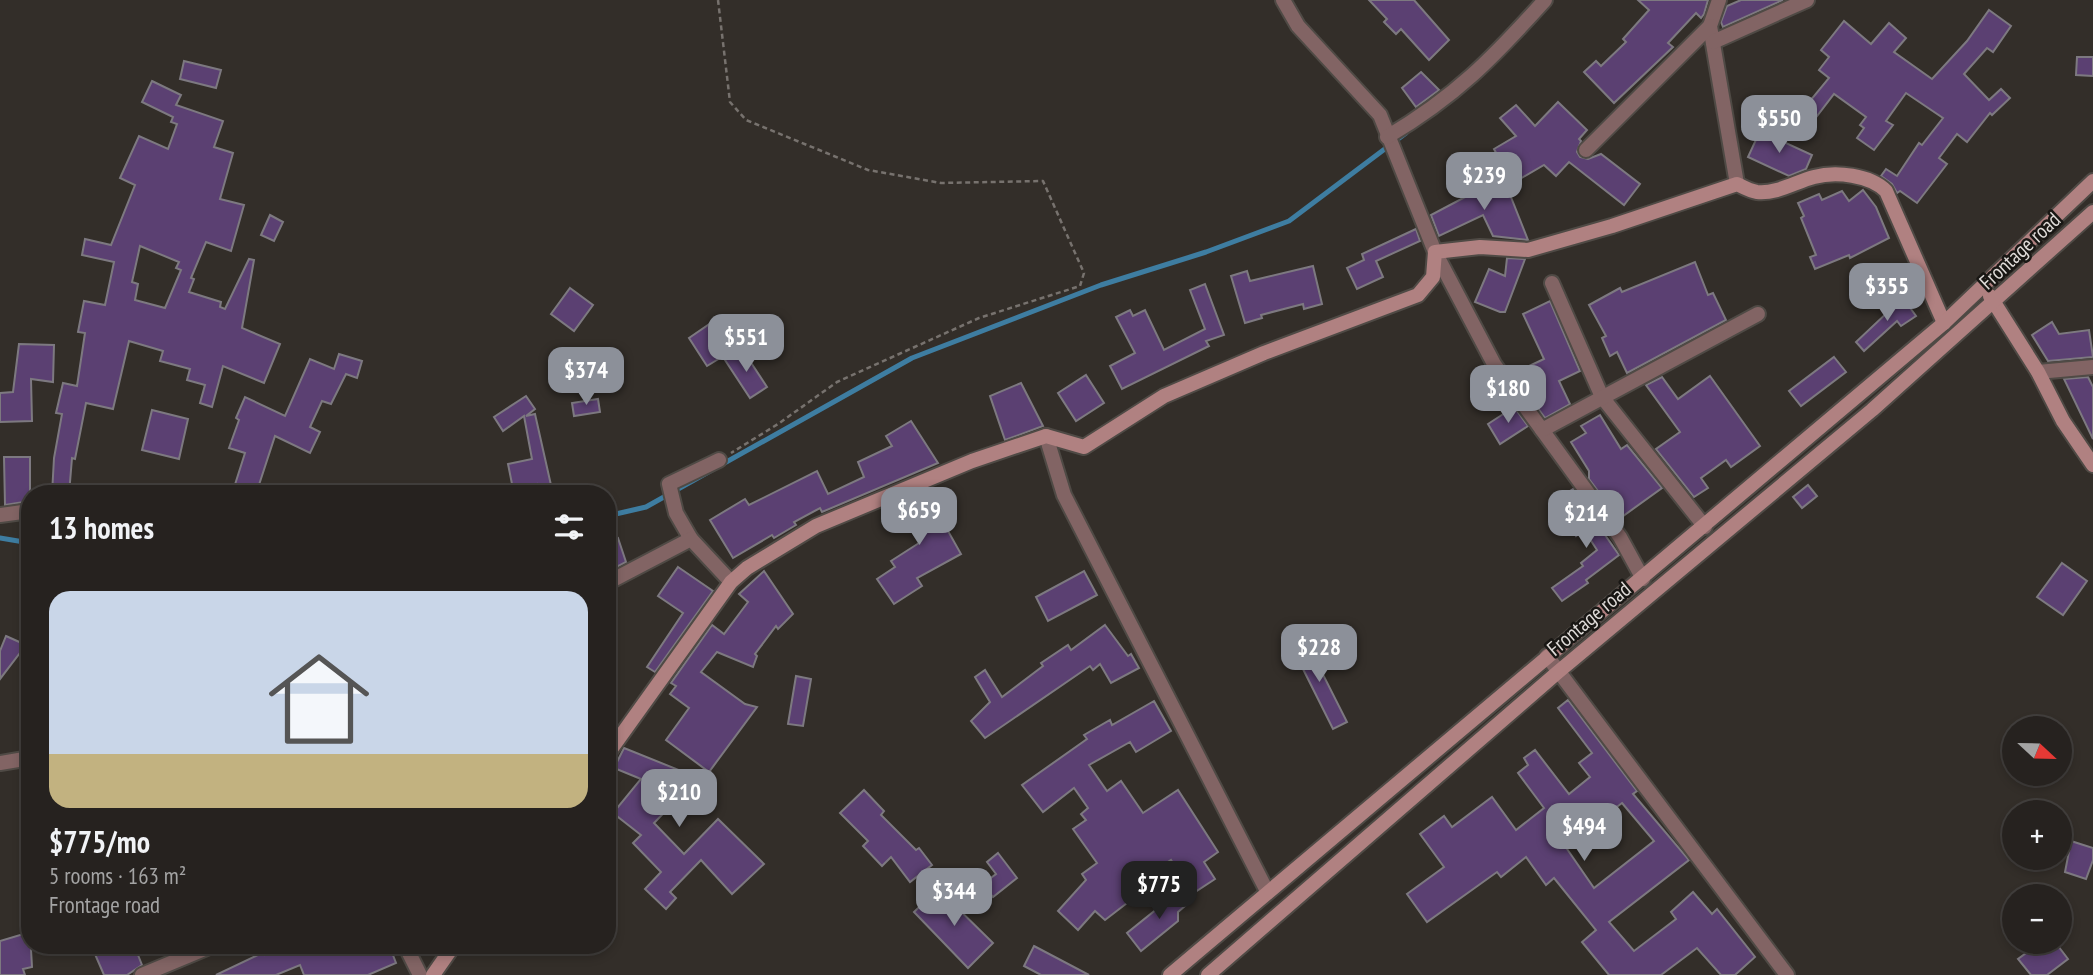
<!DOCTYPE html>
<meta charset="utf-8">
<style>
:root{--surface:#26221f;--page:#2e2a28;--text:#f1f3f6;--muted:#a4a4a4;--line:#423f3d;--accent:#8c9099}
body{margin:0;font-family:"PT Sans Narrow",sans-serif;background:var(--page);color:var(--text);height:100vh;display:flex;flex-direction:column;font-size:26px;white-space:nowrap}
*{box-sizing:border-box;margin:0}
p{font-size:23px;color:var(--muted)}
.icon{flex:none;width:38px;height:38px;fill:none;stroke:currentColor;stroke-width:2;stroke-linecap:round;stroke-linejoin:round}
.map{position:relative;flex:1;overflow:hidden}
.side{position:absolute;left:21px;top:485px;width:595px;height:469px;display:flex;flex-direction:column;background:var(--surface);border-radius:28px;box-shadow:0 4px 10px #0003,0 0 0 2px var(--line)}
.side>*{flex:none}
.needle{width:46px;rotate:112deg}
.buttons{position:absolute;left:2002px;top:716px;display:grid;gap:14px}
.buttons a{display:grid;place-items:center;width:70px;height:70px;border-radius:50%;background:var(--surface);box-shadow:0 4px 10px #0003,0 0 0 2px var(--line);font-size:35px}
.price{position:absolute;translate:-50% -60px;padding:0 16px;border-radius:14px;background:var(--accent);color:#fff;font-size:23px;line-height:46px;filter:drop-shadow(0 2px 4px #0008)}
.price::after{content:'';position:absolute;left:50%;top:42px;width:21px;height:16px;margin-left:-10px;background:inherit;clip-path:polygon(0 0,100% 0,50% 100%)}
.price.active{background:#222;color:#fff}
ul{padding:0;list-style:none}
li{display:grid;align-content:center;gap:14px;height:371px;padding:0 28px}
li span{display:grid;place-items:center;height:217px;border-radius:21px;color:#555}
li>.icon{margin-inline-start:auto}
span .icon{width:126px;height:126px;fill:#fffc;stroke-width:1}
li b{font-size:30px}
h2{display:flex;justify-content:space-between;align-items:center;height:84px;padding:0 28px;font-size:30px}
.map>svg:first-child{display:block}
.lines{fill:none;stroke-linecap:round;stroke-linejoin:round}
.stream{stroke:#3e7da1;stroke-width:5}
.building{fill:#5b4072;stroke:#7d7980;stroke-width:2;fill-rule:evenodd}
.street-casing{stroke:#4f4a45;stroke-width:18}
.secondary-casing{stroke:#4f4a45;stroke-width:18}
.path{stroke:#77726e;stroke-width:2.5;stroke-dasharray:5 3.5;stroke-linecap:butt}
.street{stroke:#826464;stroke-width:14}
.secondary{stroke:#b08181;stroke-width:14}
.labels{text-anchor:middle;stroke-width:5;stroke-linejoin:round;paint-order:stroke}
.street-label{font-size:21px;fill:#dfdbd8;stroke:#191714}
</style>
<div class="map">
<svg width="2093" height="975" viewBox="0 0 2093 975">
<rect width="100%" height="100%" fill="#332e29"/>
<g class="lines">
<g class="stream">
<polyline points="607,516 646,507 912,358 1101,285 1206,252 1289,221 1406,133"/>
<polyline points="0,538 30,543"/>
</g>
</g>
<g class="building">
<polygon points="1369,0 1414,0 1449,40 1429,60 1401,29 1396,34 1384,22 1387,19"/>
<polygon points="1638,0 1708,0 1704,14 1701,18 1696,13 1668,43 1673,47 1614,103 1584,72 1596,61 1601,66 1626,42 1623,39 1649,10"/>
<polygon points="1741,0 1783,0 1723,27 1721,22 1727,6"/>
<polygon points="1989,10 2011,26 1993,52 1987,48 1964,74 1989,100 2001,89 2010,98 1992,115 1990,113 1967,142 1957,134 1939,158 1947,164 1917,203 1900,191 1897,193 1892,184 1881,176 1886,169 1897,176 1919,143 1922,145 1943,118 1906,93 1886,121 1893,125 1874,150 1857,138 1864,128 1860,125 1866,117 1834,94 1817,116 1805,107 1829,78 1819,70 1829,57 1821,50 1844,21 1871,44 1889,23 1906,38 1894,52 1932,79 1967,41"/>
<polygon points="2077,57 2093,57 2093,76 2076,75"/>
<polygon points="184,61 221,70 216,88 180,79"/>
<polygon points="1421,72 1439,90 1416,107 1402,88"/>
<path d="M152,81L181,95L176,105L223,121L214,147L233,153L220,199L244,205L231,251L206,242L191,278L194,279L189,292L221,302L220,307L225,309L249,259L254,260L242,328L280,344L264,383L223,366L212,407L200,403L205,385L187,380L190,369L160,361L163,351L129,341L113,409L86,403L75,459L72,458L69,494H52L54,458L62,414L56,413L63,383L77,386L85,333L78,332L84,301L105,305L114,262L82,255L85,239L111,245L135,185L120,178L139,136L168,149L177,124L171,122L173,117L142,102ZM140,246L179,262L176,268L181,270L165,308L135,300L138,284L132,282Z"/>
<polygon points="1558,102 1587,130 1579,139 1581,141 1577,152 1580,157 1588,159 1601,154 1640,184 1624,205 1569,162 1556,176 1544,165 1513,183 1494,149 1516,136 1500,118 1516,105 1535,126"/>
<polygon points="1760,131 1812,155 1806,169 1789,176 1748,157"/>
<polygon points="1503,177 1528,240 1493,236 1483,215 1439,236 1431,215"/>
<polygon points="1863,190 1876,207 1889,238 1850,258 1849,255 1815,269 1810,257 1816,255 1801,218 1804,216 1798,203 1819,194 1822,200 1842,191 1849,201"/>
<polygon points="270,215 283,222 274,241 261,235"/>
<polygon points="1416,229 1420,241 1376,261 1383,277 1357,289 1347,268 1364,260 1362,254"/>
<polygon points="1507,258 1525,259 1505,312 1500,312 1475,302 1489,269 1505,276"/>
<polygon points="1695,262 1708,295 1713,293 1726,320 1627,373 1617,352 1610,356 1602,338 1606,336 1589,305 1620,288 1622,292"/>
<polygon points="1313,266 1322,304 1304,309 1303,304 1261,315 1262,318 1245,323 1231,276 1247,271 1250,281"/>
<polygon points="1205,284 1224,335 1206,341 1209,346 1122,389 1110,366 1135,353 1116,317 1130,310 1133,316 1145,310 1164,350 1205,329 1190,290"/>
<polygon points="570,288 593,305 574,331 551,314"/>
<polygon points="1903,298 1916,316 1901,326 1897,321 1864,351 1856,342 1890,310 1888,308"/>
<polygon points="1550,301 1580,371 1559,381 1570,404 1545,418 1530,397 1537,393 1525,368 1544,359 1523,314"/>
<polygon points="2052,322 2059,334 2089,330 2093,357 2048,361 2032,335"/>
<polygon points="711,323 730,352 707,366 689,338"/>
<polygon points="19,344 54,345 53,382 31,379 32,421 0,422 0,393 13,392"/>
<polygon points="742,349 767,387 750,398 725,360"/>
<polygon points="339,354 362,361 357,378 346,374 331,404 322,401 310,427 320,432 310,453 275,436 256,494 232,494 245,453 229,448 239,420 236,418 245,397 285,416 310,359 334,369"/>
<polygon points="1834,357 1846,372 1801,406 1789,391"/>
<polygon points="1086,375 1104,403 1076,421 1058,393"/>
<polygon points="1710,376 1760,446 1731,467 1726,460 1701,478 1708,488 1694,497 1656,449 1680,432 1646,385 1662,377 1678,399"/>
<polygon points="2088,377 2093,387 2093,439 2064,379"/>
<polygon points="1021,383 1043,426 1005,440 990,396"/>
<polygon points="526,396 535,409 526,416 535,414 553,494 539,494 537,484 513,489 508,464 532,459 524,416 503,431 494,417"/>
<polygon points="598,399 600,412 574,416 572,403"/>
<polygon points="1514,407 1528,426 1500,444 1488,424"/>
<polygon points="152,410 188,419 179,459 142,450"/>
<polygon points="1600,415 1621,449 1627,445 1662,488 1619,519 1589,479 1589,471 1571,442 1586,433 1581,426"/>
<polygon points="911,421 938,463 822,512 820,508 794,522 796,525 774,538 772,535 733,558 710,520 745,499 749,505 817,471 828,494 864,477 858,462 892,446 886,436"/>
<polygon points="4,457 30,457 30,501 5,505"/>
<polygon points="1808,485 1817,496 1802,508 1793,497"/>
<polygon points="1573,489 1619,555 1586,580 1588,583 1562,601 1552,588 1583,566 1581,563 1597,550 1584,530 1576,536 1568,524 1579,517 1565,494"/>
<polygon points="928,490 930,499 961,554 917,578 922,586 894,604 877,579 895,567 891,561 919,543 901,513 894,517 889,506"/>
<polygon points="618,538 626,562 607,572 607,542"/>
<polygon points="2062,563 2087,581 2063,615 2037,597"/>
<polygon points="678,567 713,591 655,672 647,667 683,613 658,596"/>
<polygon points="764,571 793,614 778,629 776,626 755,654 757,656 753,667 717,652 701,672 745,704 757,707 709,772 666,740 689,708 670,694 676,686 671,683 712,625 724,634 748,602 739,594"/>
<polygon points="1084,571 1097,595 1048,621 1036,597"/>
<polygon points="1105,625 1128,656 1131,654 1139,668 1111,683 1100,664 1093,670 1090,666 985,738 971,721 990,702 975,677 985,670 1002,697 1043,666 1041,663 1068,645 1071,650"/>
<polygon points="6,636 26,645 0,679 0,651"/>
<polygon points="1305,639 1347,722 1333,729 1292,647"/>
<polygon points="796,676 811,679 803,726 788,724"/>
<path d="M1568,700L1637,791L1633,794L1689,860L1609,922L1634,951L1676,919L1671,912L1693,892L1712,914L1717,909L1755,957L1735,975H1721L1697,948L1661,975H1609L1582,942L1596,930L1554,878L1546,885L1526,857L1501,877L1497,872L1427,922L1407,894L1444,867L1420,834L1444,816L1452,827L1492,797L1516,830L1544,808L1518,773L1528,765L1524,758L1535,750L1569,794L1590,777L1579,763L1592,753L1558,708ZM1622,803L1654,841L1594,888L1565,846Z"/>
<polygon points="1154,701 1171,731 1136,752 1130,742 1089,765 1107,791 1121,781 1143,813 1178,790 1218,852 1204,862 1215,879 1192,894 1171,860 1148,875 1153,883 1105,920 1095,911 1078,930 1058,911 1086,880 1082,874 1097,863 1073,829 1086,820 1081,814 1088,808 1074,788 1043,812 1022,785 1087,739 1084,735 1110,720 1112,725"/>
<polygon points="624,748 706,781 714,793 714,799 699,806 686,790 654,823 684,854 718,819 764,864 732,894 701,860 670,892 676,898 666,909 645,889 661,872 633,843 641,835 613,813 641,779 614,768"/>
<polygon points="864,790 884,811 881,815 916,850 919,848 932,865 910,882 891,857 882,866 863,846 868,841 840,813"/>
<polygon points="2071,841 2093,848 2093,860 2086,879 2065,872"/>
<polygon points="998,853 1017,878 993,897 983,884 996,874 987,862"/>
<polygon points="1183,888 1192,900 1178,912 1178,921 1141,951 1127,933"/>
<polygon points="938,889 993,943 968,968 914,912"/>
<polygon points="30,932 32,967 23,969 25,975 0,975 0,941"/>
<polygon points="2041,942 2055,942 2068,959 2047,975 2031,975 2018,959"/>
<polygon points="91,945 134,945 142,965 127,975 104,975"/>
<polygon points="288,945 389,945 396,963 368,975 304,975 300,965 276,975 216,975 264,952 265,955"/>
<polygon points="1034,946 1089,975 1041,975 1024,966"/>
</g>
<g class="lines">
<g class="street-casing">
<g id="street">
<polyline points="1283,0 1298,26 1380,115 1435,252 1494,364 1620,537 1643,579"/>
<polyline points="1719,0 1710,26 1737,184"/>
<polyline points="1713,42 1807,0"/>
<path d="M1387,137C1456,96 1492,59 1545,0"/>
<polyline points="1586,150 1710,26"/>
<polyline points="1552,283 1602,397 1705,527"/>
<polyline points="2038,372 2093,367"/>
<polyline points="1542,430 1758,314"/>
<polyline points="1046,436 1064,495 1267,891"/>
<polyline points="178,494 178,493"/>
<polyline points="0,515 30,511"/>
<polyline points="691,539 676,513 669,484 719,460"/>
<polyline points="607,583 691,539 731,582"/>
<polyline points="1547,656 1787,975"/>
<polyline points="0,763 30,758"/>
<polyline points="405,945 420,975"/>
<polyline points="142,975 214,945"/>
</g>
</g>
<g class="secondary-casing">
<g id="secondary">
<polyline points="1990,296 2038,372 2063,421 2093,465"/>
<path d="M607,755L731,582L747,568L816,526L972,461L1046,436L1084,447L1164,396L1264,353L1418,295L1433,277L1435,252L1480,247L1528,250L1612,226L1737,184C1743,187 1750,191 1757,192C1777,194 1795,182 1814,177C1836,171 1870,175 1886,191L1944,323"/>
<polyline points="433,975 454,945"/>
<polyline points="1170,975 1944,323 2093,181"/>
<polyline points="1208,975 1558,672 1872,410 2093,212"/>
</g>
</g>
<polyline class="path" points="718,0 730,102 746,120 868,170 941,183 1043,181 1084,273 1080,286 979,318 837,382 778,424 731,453"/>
<use href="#street" class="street"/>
<use href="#secondary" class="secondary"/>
</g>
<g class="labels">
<g class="street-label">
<text transform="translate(2020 251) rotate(-43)" y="7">Frontage road</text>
<text transform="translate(1589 619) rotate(-40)" y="7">Frontage road</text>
</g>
</g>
</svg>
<div class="buttons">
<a><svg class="needle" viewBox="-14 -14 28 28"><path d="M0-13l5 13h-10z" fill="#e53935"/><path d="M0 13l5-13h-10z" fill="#a4a4a4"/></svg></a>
<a>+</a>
<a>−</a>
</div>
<b class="price" style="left:1779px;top:155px">$550</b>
<b class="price" style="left:1484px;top:212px">$239</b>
<b class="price" style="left:1887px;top:323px">$355</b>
<b class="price" style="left:746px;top:374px">$551</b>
<b class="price" style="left:586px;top:407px">$374</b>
<b class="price" style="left:1508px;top:425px">$180</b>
<b class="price" style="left:919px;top:547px">$659</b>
<b class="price" style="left:1586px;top:550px">$214</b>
<b class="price" style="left:1319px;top:684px">$228</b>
<b class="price" style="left:679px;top:829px">$210</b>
<b class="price" style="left:1584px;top:863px">$494</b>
<b class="price active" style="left:1159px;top:921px">$775</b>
<b class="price" style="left:954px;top:928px">$344</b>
<section class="side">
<h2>13 homes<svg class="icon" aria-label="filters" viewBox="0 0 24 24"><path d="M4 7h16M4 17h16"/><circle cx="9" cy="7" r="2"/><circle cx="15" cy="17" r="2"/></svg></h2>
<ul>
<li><span style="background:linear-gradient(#c9d6e8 75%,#c2b280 0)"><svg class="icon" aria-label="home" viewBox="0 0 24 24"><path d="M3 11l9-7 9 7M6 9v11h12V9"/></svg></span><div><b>$775/mo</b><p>5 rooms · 163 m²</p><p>Frontage road</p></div></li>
</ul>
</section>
</div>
